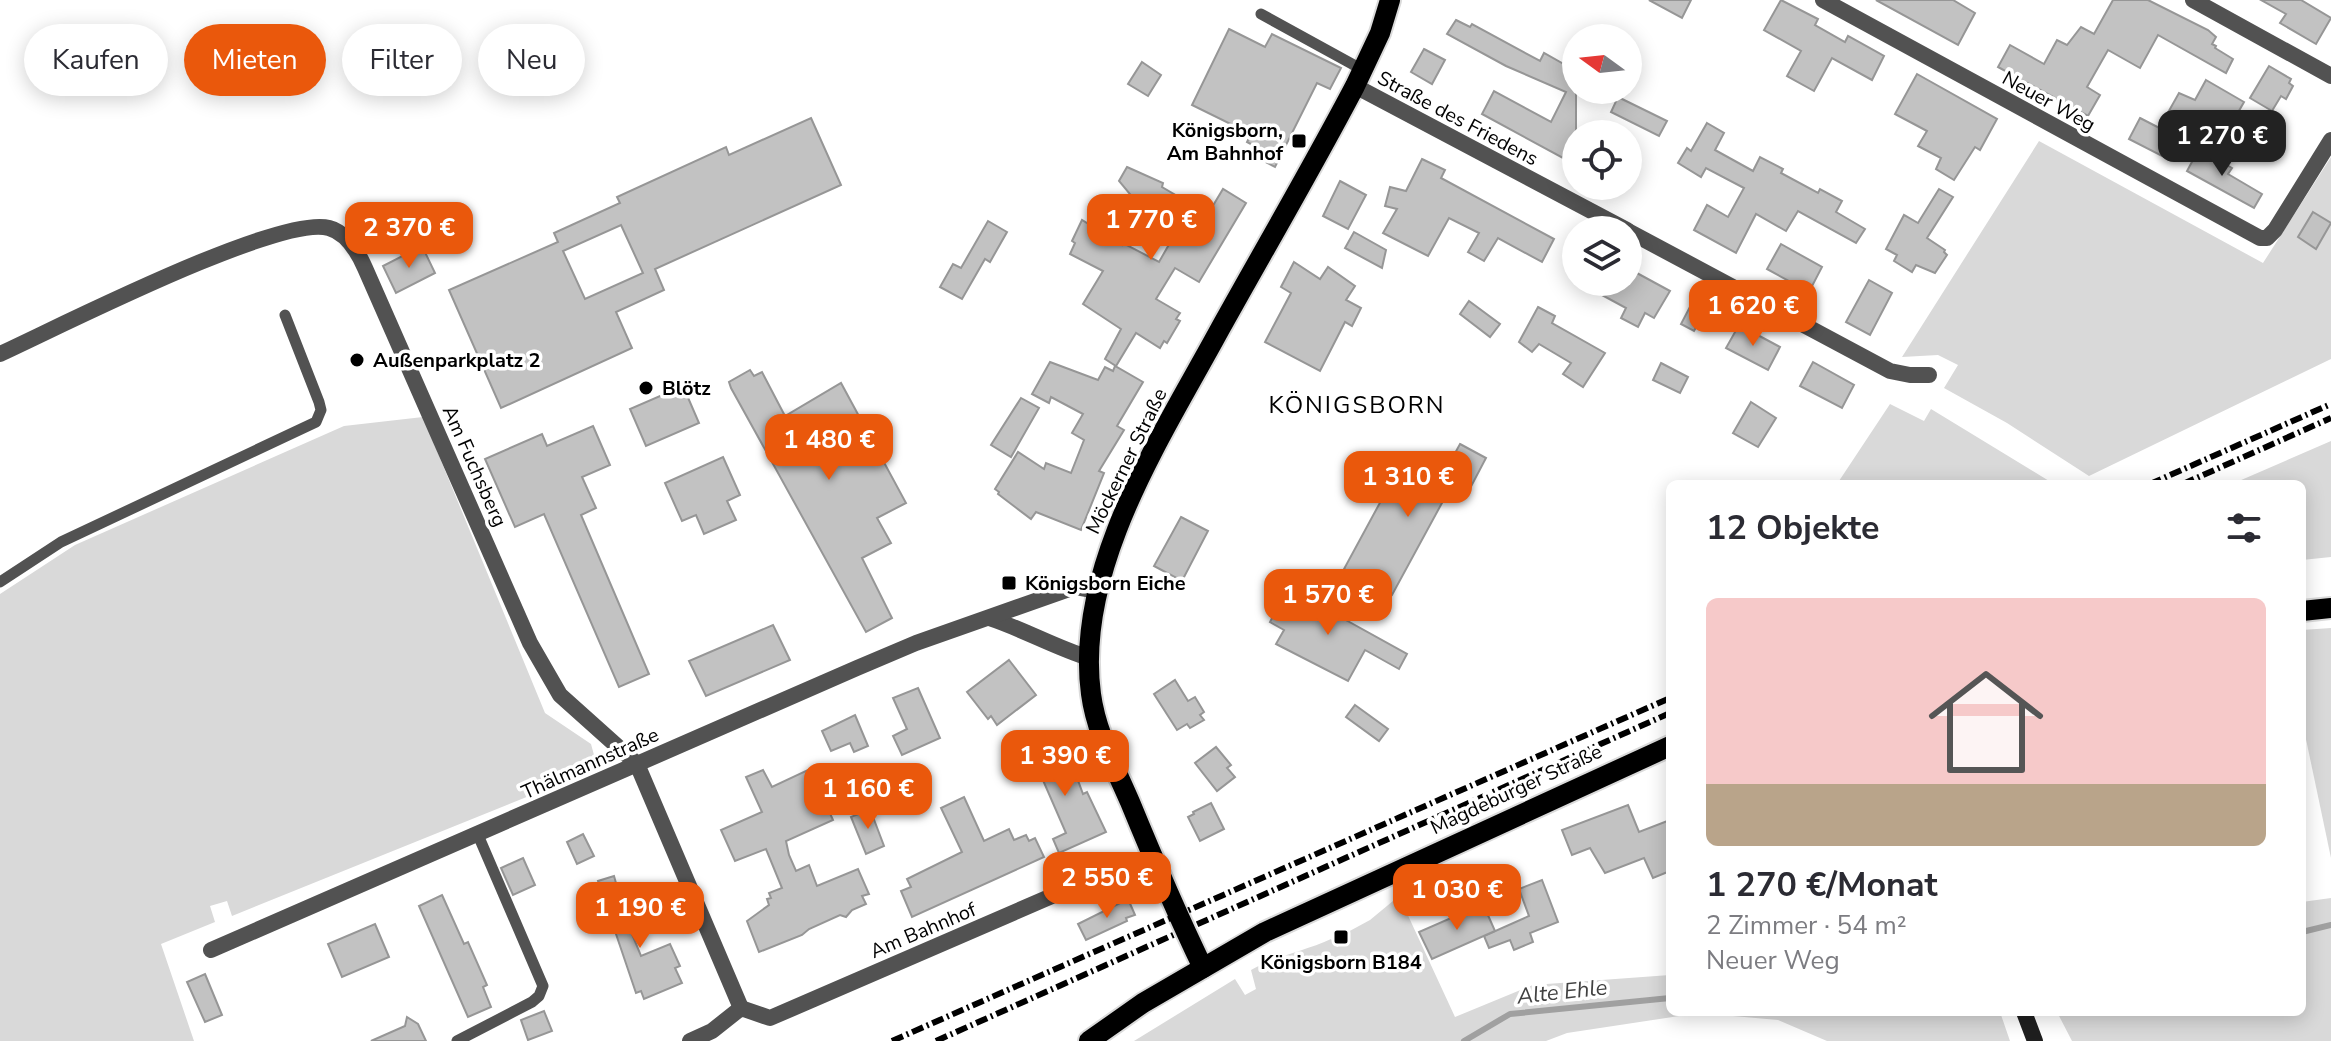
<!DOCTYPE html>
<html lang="de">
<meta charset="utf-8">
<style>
:root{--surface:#fff;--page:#f7f7f7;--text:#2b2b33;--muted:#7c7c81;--line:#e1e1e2;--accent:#ea580c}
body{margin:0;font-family:"Nunito Sans",sans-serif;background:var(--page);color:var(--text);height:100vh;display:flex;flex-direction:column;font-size:30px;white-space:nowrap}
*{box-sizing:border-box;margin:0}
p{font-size:26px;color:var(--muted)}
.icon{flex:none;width:44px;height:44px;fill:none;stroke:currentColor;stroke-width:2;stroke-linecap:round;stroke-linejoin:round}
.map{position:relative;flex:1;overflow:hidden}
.panel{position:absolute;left:1666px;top:480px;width:640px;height:536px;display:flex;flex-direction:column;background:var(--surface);border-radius:12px;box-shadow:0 4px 20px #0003}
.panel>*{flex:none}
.hud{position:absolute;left:24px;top:24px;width:760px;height:72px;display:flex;gap:16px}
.needle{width:52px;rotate:285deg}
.fabs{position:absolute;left:1562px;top:24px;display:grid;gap:16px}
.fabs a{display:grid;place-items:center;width:80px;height:80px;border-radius:50%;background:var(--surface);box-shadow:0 4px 20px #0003;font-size:40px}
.price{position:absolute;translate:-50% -68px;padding:0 18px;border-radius:16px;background:var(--accent);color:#fff;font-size:26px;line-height:52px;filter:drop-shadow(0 2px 4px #0008)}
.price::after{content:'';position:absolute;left:50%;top:48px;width:24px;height:18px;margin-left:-12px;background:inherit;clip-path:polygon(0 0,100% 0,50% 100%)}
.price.on{background:#222;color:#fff}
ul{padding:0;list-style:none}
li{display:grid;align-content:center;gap:16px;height:424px;padding:0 40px}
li+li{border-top:2px solid var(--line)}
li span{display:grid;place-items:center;height:248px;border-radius:12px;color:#555}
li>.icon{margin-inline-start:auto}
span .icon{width:144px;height:144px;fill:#fffc;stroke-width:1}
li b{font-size:34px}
h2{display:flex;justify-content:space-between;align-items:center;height:96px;padding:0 40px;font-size:34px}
.chip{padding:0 28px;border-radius:36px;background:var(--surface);box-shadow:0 4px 20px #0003;font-size:28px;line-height:72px}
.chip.on{background:var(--accent);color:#fff}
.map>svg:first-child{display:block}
.green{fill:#d9d9d9}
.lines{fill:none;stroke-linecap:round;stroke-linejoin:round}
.stream{stroke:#a0a0a0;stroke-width:6}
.building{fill:#c2c2c2;stroke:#969696;stroke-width:2;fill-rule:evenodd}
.primary-casing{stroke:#dbdbdb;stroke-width:24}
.lane{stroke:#525252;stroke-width:11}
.street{stroke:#525252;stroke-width:16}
.secondary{stroke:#1f1f1f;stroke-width:16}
.primary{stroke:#000;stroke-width:20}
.rail{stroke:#000;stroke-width:6;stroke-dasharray:12 4 2 4;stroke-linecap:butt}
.poi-dot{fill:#000;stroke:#fff;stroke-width:3}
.labels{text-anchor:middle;stroke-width:7;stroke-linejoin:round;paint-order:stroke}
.street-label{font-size:20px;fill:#000;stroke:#fff}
.poi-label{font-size:20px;font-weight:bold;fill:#000;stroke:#fff;text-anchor:start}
.water-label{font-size:22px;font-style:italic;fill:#414141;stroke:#fff}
.quarter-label{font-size:24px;letter-spacing:2px;fill:#000;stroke:#fff}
</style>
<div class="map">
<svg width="2331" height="1041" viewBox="0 0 2331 1041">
<rect width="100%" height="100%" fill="#fff"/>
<g class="green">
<polygon points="2039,141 2263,263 2331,157 2331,359 2089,476 2007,423 1944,388 1958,365 1938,355 1902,357"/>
<polygon points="1890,404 1924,421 1931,409 2054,484 1837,484"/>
<polygon points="423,417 545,713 591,744 594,755 591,771 232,916 227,901 210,906 215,922 161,944 194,1041 0,1041 0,594 75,545 344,426"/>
<polygon points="2331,441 2331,557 2302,560 2302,484 2232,484"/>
<polygon points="2331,628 2331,858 2303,725 2302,630"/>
<path d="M1399,896L1455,1017L1533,985L1670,975V1012H2000L2010,1041H1827L1778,1020L1699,1013L1567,1033L1546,1041H1134L1235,979L1245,995L1256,989L1251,970C1276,956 1305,951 1331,939L1337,947L1350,940L1346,933L1370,920Z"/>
<polygon points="2331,898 2331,1041 2072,1041 2057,1012 2302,1012 2302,902"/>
</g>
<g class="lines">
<g class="stream">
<polyline points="2302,932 2331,925"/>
<polyline points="1464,1041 1510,1014 1670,998"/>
</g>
</g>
<g class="building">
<polygon points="1649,0 1691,0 1682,18"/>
<polygon points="1781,0 1818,19 1815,25 1845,42 1848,36 1884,56 1872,80 1832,58 1814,91 1787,76 1801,51 1764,30"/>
<polygon points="1876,0 1953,0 1975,13 1958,45"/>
<polygon points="2113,0 2148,0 2208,30 2216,37 2212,44 2216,46 2215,48 2233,59 2226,73 2158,35 2140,68 2108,50 2087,87 2100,95 2088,116 1998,67 2010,45 2044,64 2057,40 2067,45 2081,27 2094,34"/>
<polygon points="2261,0 2301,0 2331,18 2316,44 2280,23 2286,14"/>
<polygon points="1456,20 1470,27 1472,24 1540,61 1544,53 1576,71 1576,165 1482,114 1494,91 1551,122 1566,92 1506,66 1447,34"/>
<polygon points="1229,29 1265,47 1272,34 1341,68 1330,89 1317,83 1275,167 1260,159 1264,151 1247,142 1251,134 1192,105"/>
<polygon points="1424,49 1445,60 1432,84 1411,72"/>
<polygon points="1142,62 1161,75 1148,96 1128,84"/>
<polygon points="2269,66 2291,79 2289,83 2293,86 2286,99 2281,96 2272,111 2250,98"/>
<polygon points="1917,74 1997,119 1980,150 1975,147 1954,180 1936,169 1941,158 1918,146 1927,131 1895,114"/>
<polygon points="2206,80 2244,102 2232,123 2223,118 2210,141 2166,116 2179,93 2195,100"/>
<polygon points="1618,97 1667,121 1659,136 1611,112"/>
<path d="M811,118L841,185L655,269L664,290L616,312L632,348L501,408L449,290L558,242L554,233L620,203L617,197L726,147L729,155ZM621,225L643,273L585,299L563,251Z"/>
<polygon points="2140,118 2173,135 2162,156 2129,139"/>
<polygon points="1707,123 1724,133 1715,150 1753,171 1760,157 1783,169 1781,173 1818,193 1820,189 1842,201 1836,212 1865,229 1856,243 1798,211 1786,231 1756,214 1736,253 1694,230 1707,205 1728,217 1744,188 1706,168 1701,177 1678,163 1687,148 1691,151"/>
<polygon points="2199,149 2232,168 2228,174 2262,194 2254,208 2187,171"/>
<polygon points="1422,159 1445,170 1441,178 1554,239 1542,262 1498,238 1484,261 1468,252 1479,233 1449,218 1428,256 1383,233 1397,209 1385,206 1390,187 1406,191"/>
<polygon points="1127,167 1163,183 1162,187 1208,214 1223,189 1246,203 1199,282 1175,268 1156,299 1180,313 1176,319 1180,321 1167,343 1164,341 1160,348 1136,333 1116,366 1105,359 1121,329 1083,304 1103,271 1070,254 1075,243 1072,241 1082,220 1122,245 1123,243 1159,262 1179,227 1134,199 1119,181"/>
<polygon points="1340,181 1366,195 1348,229 1323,216"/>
<polygon points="1939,189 1953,197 1927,238 1945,250 1944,252 1947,255 1935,273 1916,265 1912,272 1894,261 1897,255 1886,249 1904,215 1918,223"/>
<polygon points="2313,212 2331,223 2316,249 2298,237"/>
<polygon points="988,221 1007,232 990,262 985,259 962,299 940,287 953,264 961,268"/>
<polygon points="1354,232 1386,250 1382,268 1345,248"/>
<polygon points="1781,244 1822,267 1809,292 1767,269"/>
<polygon points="422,246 435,273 396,293 383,266"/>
<polygon points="1294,262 1320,279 1328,267 1355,286 1346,300 1361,308 1352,326 1345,322 1320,371 1265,342 1291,293 1281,287"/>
<polygon points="1635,272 1670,291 1654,318 1645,313 1638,327 1621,318 1626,308 1578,282 1630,282"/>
<polygon points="1869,280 1892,293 1870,335 1846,322"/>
<polygon points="1469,301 1500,324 1490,337 1460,314"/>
<polygon points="1693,301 1707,308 1694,331 1681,324"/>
<polygon points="1538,307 1555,316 1552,323 1605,353 1583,387 1563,374 1571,363 1539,344 1532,352 1519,342"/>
<polygon points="1739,325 1780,347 1768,370 1726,348"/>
<polygon points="1050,362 1098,380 1105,367 1113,371 1115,366 1143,382 1117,426 1124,430 1099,471 1104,473 1081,530 1036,512 1031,519 998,494 999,492 995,489 1018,452 1044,469 1046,463 1071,473 1084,440 1072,433 1083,414 1051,397 1049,403 1032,394"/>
<polygon points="1813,362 1854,385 1842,408 1800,386"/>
<polygon points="1661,363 1688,377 1680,393 1653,380"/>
<polygon points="750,370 754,376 762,372 785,416 841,383 906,503 877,518 891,543 862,558 892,618 866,632 731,388 729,382"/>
<polygon points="683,386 699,423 646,446 630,409"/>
<polygon points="1021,398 1039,408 1011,457 991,445"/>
<polygon points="1751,402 1776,418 1758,447 1733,433"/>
<polygon points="593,426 610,465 582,477 596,508 581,515 649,674 619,687 544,514 515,527 485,459 542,434 547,446"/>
<polygon points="1460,444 1486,458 1465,498 1449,490 1392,595 1344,569 1401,464 1438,484"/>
<polygon points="723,457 740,495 727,501 736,520 704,534 696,515 682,521 665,483"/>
<polygon points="1181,517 1208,531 1182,581 1154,566"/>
<polygon points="1288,588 1407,654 1399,669 1365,650 1348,681 1276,644 1284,630 1270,622"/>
<polygon points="773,625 790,660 706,696 689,661"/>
<polygon points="1009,660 1036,695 997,725 991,716 988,719 967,692"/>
<polygon points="1175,680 1188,701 1195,697 1204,712 1200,715 1204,720 1190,728 1187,724 1177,730 1154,694"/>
<polygon points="918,688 940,738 902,755 893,736 907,729 893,698"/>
<polygon points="1355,705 1388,729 1379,741 1346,717"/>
<polygon points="855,715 868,746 854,752 850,743 831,751 822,731"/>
<polygon points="1044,736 1064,780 1076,775 1083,794 1087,792 1106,832 1059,853 1053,839 1066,833 1039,771 1033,773 1021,746"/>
<polygon points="1216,747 1231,765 1227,768 1235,777 1217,791 1195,763"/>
<polygon points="810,769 833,820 786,841 789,855 796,871 809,865 817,886 858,869 869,894 862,896 866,904 852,910 846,917 840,915 809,929 802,935 759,952 747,921 769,905 767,899 771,898 769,893 782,888 766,849 735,861 721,830 762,812 746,777 763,770 772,787"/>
<polygon points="964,797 984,841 1009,829 1014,840 1026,835 1029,841 1035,838 1044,857 912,917 901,891 911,887 907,879 962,852 941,808"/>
<polygon points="1211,803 1224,829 1200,841 1188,817 1194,814 1193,812"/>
<polygon points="1628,805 1639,832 1670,820 1670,871 1653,878 1644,858 1605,873 1590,848 1572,855 1562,830"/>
<polygon points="870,809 884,846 866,854 851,817"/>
<polygon points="583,834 594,856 577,864 567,842"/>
<polygon points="523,858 535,885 513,895 501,868"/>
<polygon points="614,876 627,922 641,956 670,944 680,966 675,968 682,983 644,999 641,991 636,993 598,881"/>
<polygon points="1542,880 1558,922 1530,933 1533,942 1514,950 1510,940 1489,948 1484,936 1529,916 1519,889"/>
<polygon points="442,895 464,944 468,942 487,985 483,987 491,1007 468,1017 419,906"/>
<polygon points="1128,899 1135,915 1126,918 1127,921 1086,940 1078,924"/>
<polygon points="1483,904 1495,931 1432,959 1419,932"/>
<polygon points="375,924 389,957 342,977 328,944"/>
<polygon points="205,974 222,1015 205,1022 187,982"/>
<polygon points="544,1011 552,1031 528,1040 521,1020"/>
<polygon points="407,1017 418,1024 426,1041 371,1041 405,1026"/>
</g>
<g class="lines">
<g class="primary-casing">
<g id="primary">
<polyline points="2302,611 2331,608"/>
<path d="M1203,968C1177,914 1153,858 1130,802C1115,767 1096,732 1091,694C1074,568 1162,436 1220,329C1265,248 1312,168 1355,86L1380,33L1390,0"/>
<polyline points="1089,1041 1143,1003 1265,932 1670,746"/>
</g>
</g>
<g class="lane">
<polyline points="1261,14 1363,70"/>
<polyline points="0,582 61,542 316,422 321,410 319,402 285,315"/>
<polyline points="457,1041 532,1002 539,996 543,986 478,835"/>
</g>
<g class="street">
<polyline points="1823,0 2260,238 2267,238 2275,230 2331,140"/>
<polyline points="2193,0 2331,76"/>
<polyline points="1355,86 1627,230"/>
<polyline points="1628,231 1890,371 1910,375 1929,375"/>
<path d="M0,354C57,328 280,214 329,228C347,233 358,252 365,268L530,643L560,695L637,764L741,1008"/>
<path d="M989,618C1023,629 1054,647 1089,658"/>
<polyline points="211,950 857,668 916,643 1075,587 1096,591"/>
<polyline points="690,1041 712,1031 741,1008 770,1018 1119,867"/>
</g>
<polyline class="secondary" points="2024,1012 2035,1041"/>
<use href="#primary" class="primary"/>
<g class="rail">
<polyline points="2150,484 2331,404"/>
<polyline points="2183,484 2331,418"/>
<polyline points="892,1041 1670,698"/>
<polyline points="936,1041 1670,713"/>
</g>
</g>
<g class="poi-dot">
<rect x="1291" y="133" width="16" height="16" rx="4"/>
<circle cx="357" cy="360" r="8"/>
<circle cx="646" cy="388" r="8"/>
<rect x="1001" y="575" width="16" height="16" rx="4"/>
<rect x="1333" y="929" width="16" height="16" rx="4"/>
</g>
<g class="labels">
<g class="street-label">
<text transform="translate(2049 101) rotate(29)" y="7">Neuer Weg</text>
<text transform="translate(1458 118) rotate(28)" y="7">Straße des Friedens</text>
<text transform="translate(1126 461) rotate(-64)" y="7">Möckerner Straße</text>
<text transform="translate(475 466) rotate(66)" y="7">Am Fuchsberg</text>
<text transform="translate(590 763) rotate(-24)" y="7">Thälmannstraße</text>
<text transform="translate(1516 789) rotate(-25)" y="7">Magdeburger Straße</text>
<text transform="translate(923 930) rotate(-23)" y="7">Am Bahnhof</text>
</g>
<g class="poi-label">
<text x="1283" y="137" text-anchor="end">Königsborn,<tspan x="1283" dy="23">Am Bahnhof</tspan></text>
<text x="373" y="367">Außenparkplatz 2</text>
<text x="662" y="395">Blötz</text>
<text x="1025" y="590">Königsborn Eiche</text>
<text x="1341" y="969" text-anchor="middle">Königsborn B184</text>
</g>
<g class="water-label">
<text transform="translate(1562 991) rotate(-6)" y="8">Alte Ehle</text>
</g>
<g class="quarter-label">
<text x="1357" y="413">KÖNIGSBORN</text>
</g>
</g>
</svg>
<div class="fabs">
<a><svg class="needle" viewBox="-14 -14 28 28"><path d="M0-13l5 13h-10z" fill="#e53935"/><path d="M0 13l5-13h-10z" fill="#7c7c81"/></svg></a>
<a><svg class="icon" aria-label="locate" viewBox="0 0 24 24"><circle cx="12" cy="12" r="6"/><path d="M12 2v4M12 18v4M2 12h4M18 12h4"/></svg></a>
<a><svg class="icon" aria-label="layers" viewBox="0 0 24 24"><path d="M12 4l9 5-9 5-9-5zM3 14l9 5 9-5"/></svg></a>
</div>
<b class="price on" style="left:2222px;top:178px">1 270 €</b>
<b class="price" style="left:1151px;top:262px">1 770 €</b>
<b class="price" style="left:409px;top:270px">2 370 €</b>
<b class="price" style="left:1753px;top:348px">1 620 €</b>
<b class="price" style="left:829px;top:482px">1 480 €</b>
<b class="price" style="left:1408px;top:519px">1 310 €</b>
<b class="price" style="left:1328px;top:637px">1 570 €</b>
<b class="price" style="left:1065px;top:798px">1 390 €</b>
<b class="price" style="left:868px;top:831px">1 160 €</b>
<b class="price" style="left:1107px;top:920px">2 550 €</b>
<b class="price" style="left:1457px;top:932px">1 030 €</b>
<b class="price" style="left:640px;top:950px">1 190 €</b>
<div class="hud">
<a class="chip">Kaufen</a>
<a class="chip on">Mieten</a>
<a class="chip">Filter</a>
<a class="chip">Neu</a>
</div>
<section class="panel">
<h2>12 Objekte<svg class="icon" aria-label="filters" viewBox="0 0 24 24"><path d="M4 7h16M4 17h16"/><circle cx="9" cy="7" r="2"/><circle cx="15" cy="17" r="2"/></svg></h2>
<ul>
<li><span style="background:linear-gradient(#f6c9c9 75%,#b9a48a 0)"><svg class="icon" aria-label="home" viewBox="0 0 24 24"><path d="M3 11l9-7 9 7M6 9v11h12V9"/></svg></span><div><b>1 270 €/Monat</b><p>2 Zimmer · 54 m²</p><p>Neuer Weg</p></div></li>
</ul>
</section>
</div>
